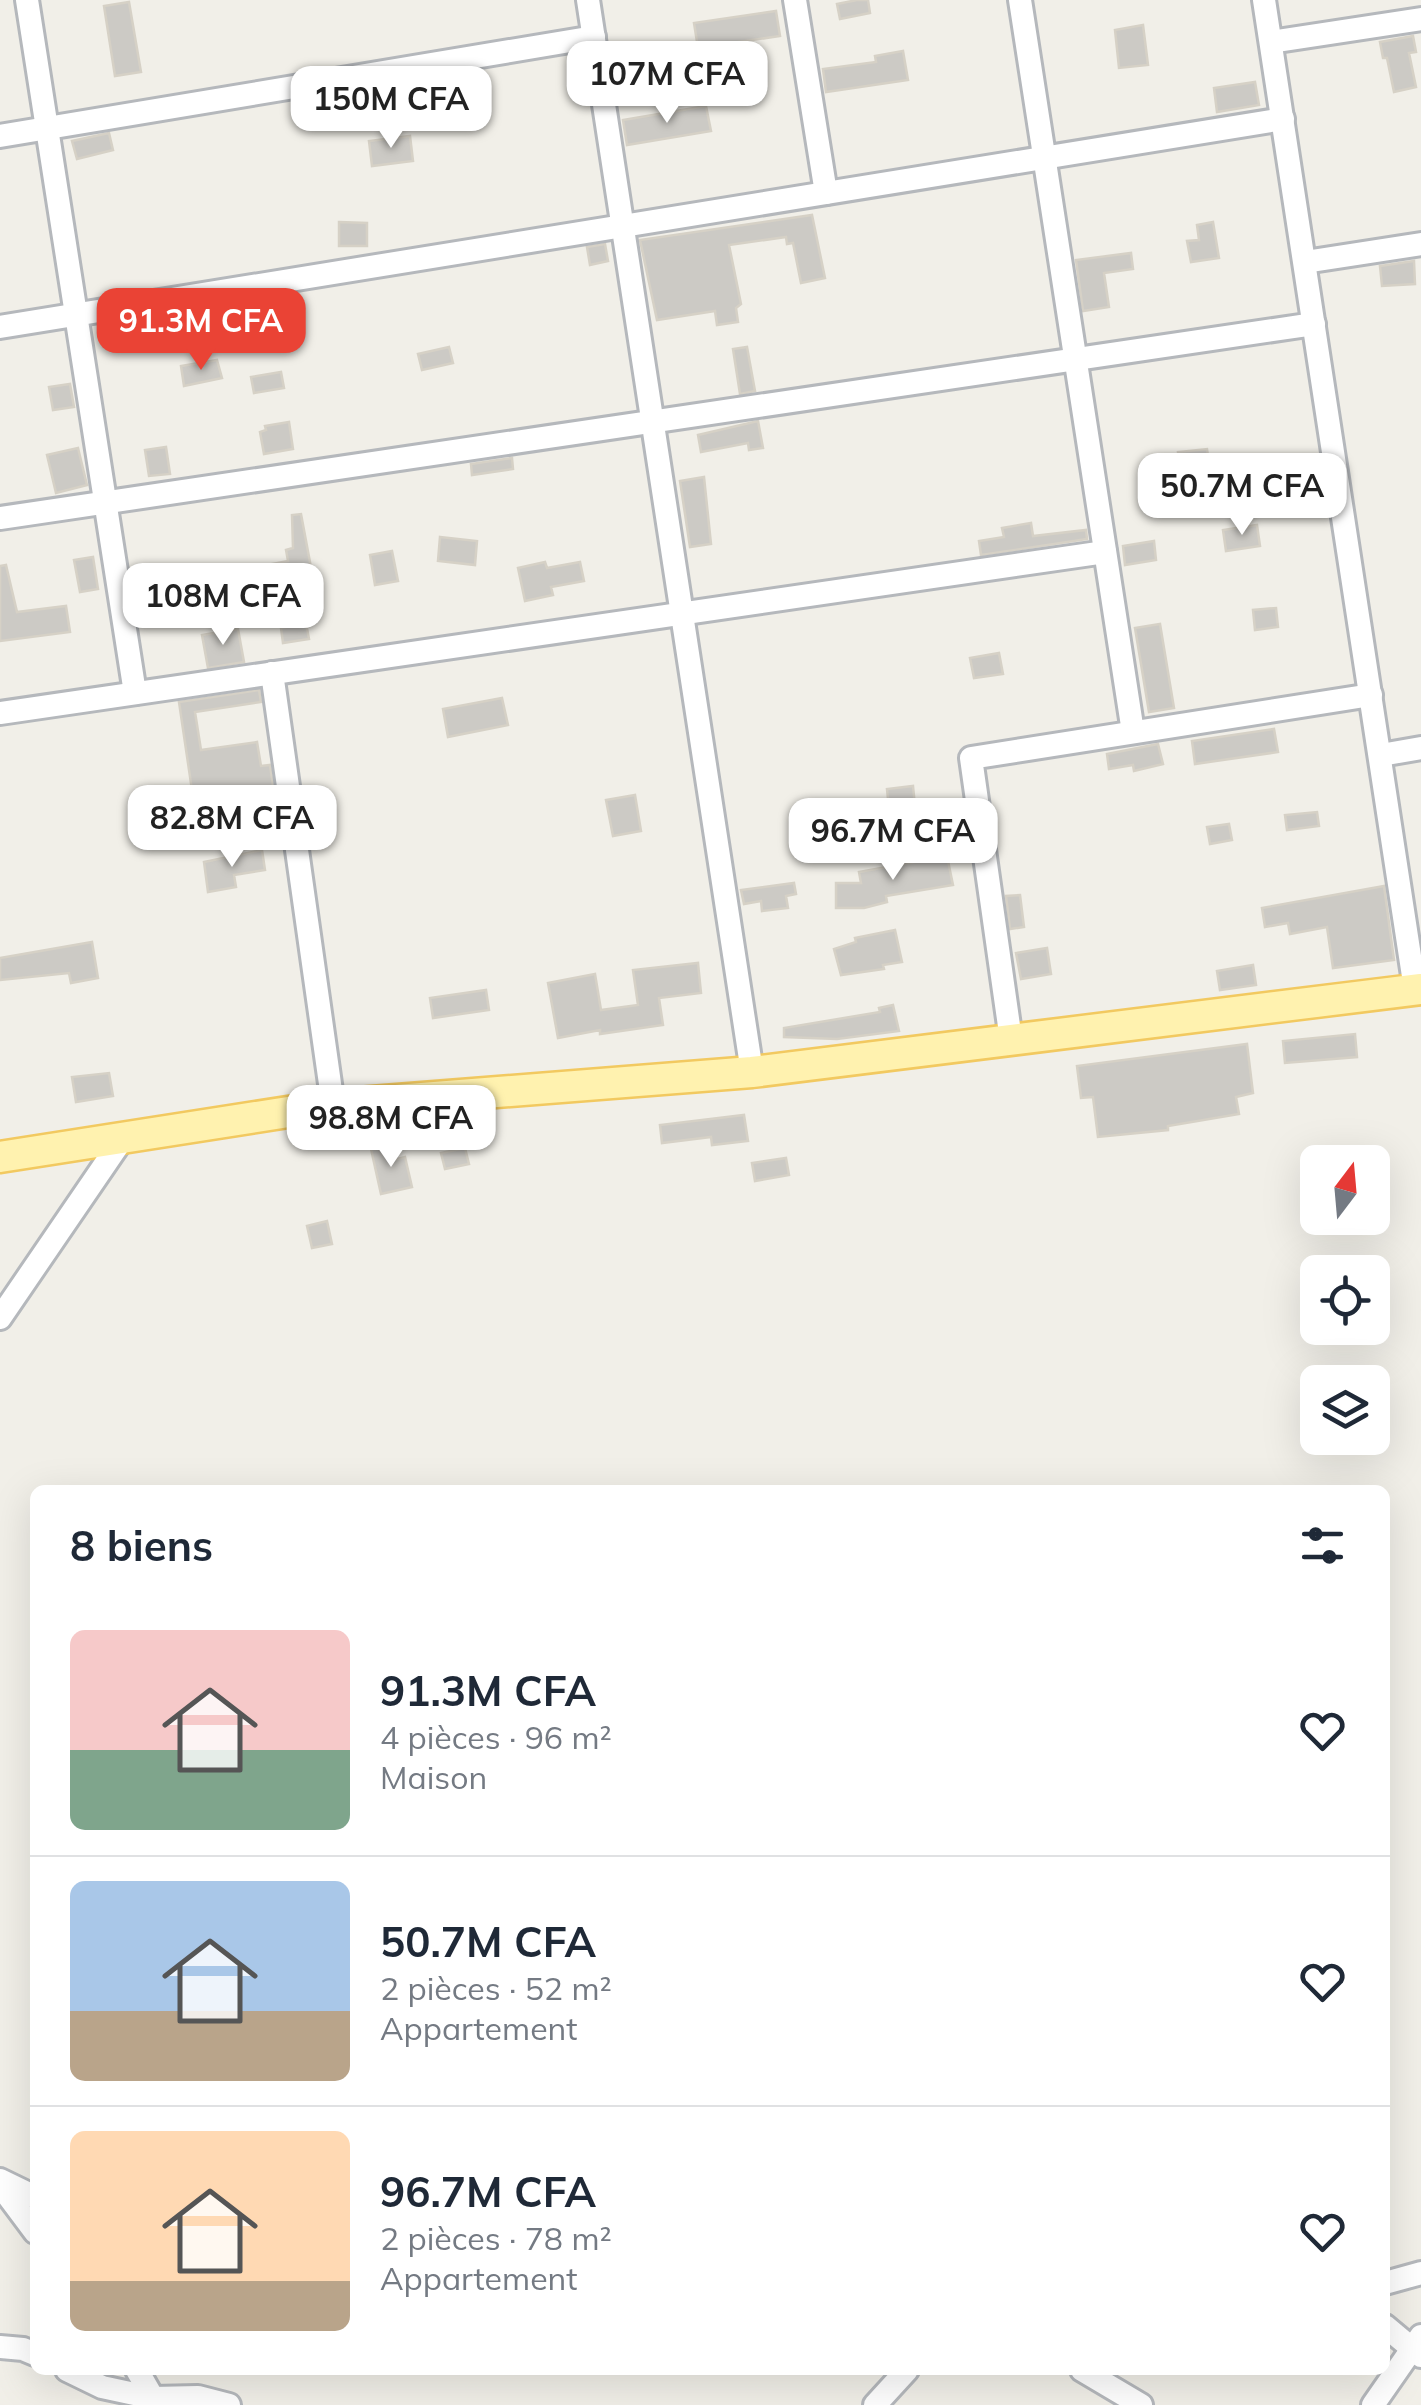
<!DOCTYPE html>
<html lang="fr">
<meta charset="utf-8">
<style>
:root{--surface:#fff;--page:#f2f2f3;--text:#1f2937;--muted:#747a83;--line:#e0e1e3;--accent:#ea4335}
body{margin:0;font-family:Mulish,sans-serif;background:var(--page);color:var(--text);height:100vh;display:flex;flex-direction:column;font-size:38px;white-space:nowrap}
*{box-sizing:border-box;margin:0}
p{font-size:32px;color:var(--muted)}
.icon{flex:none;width:55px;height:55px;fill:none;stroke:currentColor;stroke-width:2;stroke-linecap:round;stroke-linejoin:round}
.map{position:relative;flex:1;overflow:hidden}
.panel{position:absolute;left:30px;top:1485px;width:1360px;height:890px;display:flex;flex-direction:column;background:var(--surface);border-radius:15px;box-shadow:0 10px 40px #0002}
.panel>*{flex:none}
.needle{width:65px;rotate:16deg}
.tools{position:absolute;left:1300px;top:1145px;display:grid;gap:20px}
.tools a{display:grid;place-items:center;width:90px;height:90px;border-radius:15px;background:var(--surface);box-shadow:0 10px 40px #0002;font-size:50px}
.price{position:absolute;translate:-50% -85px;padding:0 22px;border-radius:20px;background:#fff;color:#222;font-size:32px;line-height:65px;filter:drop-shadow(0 2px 5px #0008)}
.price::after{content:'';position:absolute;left:50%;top:60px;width:30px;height:22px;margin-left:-15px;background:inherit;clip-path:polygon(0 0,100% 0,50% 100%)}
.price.active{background:var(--accent);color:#fff}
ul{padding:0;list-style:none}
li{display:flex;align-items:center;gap:30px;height:250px;padding:0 40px}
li+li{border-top:2px solid var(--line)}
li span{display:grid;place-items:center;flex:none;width:280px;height:200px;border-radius:15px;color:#555}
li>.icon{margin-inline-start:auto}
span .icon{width:120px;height:120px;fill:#fffc;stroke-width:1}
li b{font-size:42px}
h2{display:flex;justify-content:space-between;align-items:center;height:120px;padding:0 40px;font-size:42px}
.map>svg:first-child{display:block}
.building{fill:#cccac5;stroke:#d6d1c6;stroke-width:2.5}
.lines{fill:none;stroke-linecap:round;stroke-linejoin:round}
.minor-casing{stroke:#b5b8bc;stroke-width:28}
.major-casing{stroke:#f2c960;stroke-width:35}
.minor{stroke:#fff;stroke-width:22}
.major{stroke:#fff2af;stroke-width:30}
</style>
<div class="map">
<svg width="1421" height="2405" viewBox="0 0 1421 2405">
<rect width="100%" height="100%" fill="#f1efe8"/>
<g class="building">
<polygon points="857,0 868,0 870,13 840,19 837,4"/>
<polygon points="129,2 141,72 115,76 104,6"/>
<polygon points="776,11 780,36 698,48 694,23"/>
<polygon points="1143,25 1148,65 1119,68 1115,30"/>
<polygon points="1413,36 1416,52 1409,53 1416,87 1394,92 1387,58 1383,58 1380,42"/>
<polygon points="903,51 908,80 826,92 823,69 876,62 875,56"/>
<polygon points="1255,82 1259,105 1217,112 1214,88"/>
<polygon points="706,106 711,131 627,145 623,120"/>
<polygon points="109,133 113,150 77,159 72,141"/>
<polygon points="410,136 413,161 372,166 369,141"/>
<polygon points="812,215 825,278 801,283 793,243 787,244 786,237 729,245 741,304 736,308 738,322 717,325 715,311 657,320 640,240"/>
<polygon points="339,222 367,223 367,246 339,246"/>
<polygon points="1213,222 1219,258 1191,262 1187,241 1199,240 1197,225"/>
<polygon points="605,244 608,261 590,265 587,247"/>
<polygon points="1131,253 1133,269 1104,273 1109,307 1083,311 1076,260"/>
<polygon points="1414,261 1415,284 1382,286 1380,266"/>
<polygon points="189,312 192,332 128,342 124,322"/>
<polygon points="449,347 453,363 422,370 418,354"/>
<polygon points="747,347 755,391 740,394 733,349"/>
<polygon points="217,360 222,378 184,386 181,366"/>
<polygon points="281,372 284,388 254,393 251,377"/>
<polygon points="70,384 74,407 53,410 49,387"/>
<polygon points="758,421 763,448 749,450 748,443 701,452 698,435"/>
<polygon points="289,422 293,449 264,454 260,432 266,430 265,426"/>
<polygon points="166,447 170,474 149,476 145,450"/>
<polygon points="78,448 87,485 56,493 47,455"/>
<polygon points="1207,449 1209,463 1180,466 1178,452"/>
<polygon points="512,458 513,469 472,475 471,464"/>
<polygon points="704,477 711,544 690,547 680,481"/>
<polygon points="1324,493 1327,509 1299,514 1296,498"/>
<polygon points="301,514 315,589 247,599 245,589 219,595 214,575 288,561 286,550 293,548 292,515"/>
<polygon points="1031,523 1033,536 1086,530 1087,539 981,555 979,541 1004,537 1002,528"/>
<polygon points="1257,525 1260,546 1226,551 1223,530"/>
<polygon points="440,537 477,541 475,565 438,561"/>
<polygon points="1154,541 1156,560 1125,565 1123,546"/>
<polygon points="392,551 398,581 375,585 370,555"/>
<polygon points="93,557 98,589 80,592 74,560"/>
<polygon points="545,562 547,568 580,562 584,581 551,587 553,595 525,601 518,568"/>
<polygon points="6,565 17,612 66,606 70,632 0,641 0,566"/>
<polygon points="1276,608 1278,627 1255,630 1253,610"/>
<polygon points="306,623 309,639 283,643 281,628"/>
<polygon points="1160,624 1174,708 1149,712 1135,628"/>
<polygon points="238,629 244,662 208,668 202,635"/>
<polygon points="999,653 1003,674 974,678 970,658"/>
<polygon points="259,690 261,702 195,712 201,750 257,742 261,766 270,765 276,807 248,809 246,787 193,797 179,702"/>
<polygon points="502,698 508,725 448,737 443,709"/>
<polygon points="1274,729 1278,752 1195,764 1192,741"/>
<polygon points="1158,744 1163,764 1134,771 1133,765 1109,769 1107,754"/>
<polygon points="913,786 915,806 889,809 887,789"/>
<polygon points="635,795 641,831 613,836 606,800"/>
<polygon points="1317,812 1319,826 1287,830 1285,815"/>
<polygon points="1229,824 1232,840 1210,844 1207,827"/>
<polygon points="262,850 265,870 234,875 236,887 208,892 204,862"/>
<polygon points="947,856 953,885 886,896 887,902 864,908 836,908 836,883 861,883 859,872"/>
<polygon points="794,883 796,894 786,896 788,908 762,911 761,901 744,904 741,890"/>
<polygon points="1384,886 1394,960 1333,968 1327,927 1290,934 1288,923 1265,927 1262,908"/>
<polygon points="1020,895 1024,927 1010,929 1006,896"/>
<polygon points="895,930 902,962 883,965 884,969 841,975 834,949 856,942 855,938"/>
<polygon points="92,942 98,978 71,983 69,973 0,980 0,958"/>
<polygon points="1047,948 1051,974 1021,979 1016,953"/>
<polygon points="698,963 701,993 659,998 663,1025 600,1034 600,1030 558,1038 548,983 595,974 601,1010 638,1005 633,970"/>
<polygon points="1253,965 1256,985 1220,990 1217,971"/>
<polygon points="486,990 489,1010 433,1018 430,998"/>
<polygon points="893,1005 899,1031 837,1039 784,1037 784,1028 880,1012 879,1008"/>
<polygon points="1355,1034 1357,1057 1285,1063 1283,1041"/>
<polygon points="1247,1044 1253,1093 1236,1097 1239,1114 1168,1126 1168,1130 1098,1137 1093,1097 1081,1098 1077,1066"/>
<polygon points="109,1073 113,1096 76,1102 72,1077"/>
<polygon points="744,1115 748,1141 712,1145 711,1137 662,1143 660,1125"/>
<polygon points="394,1145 397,1159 405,1157 412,1187 381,1194 371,1149"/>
<polygon points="465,1148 469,1164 445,1169 441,1153"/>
<polygon points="786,1158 789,1175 755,1181 752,1163"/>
<polygon points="327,1221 332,1244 312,1248 307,1226"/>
</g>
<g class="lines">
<g class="minor-casing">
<g id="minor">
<polyline points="27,0 135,693"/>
<polyline points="588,0 752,1072"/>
<polyline points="795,0 826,193"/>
<polyline points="1020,0 1133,732"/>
<polyline points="1264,0 1415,989"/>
<polyline points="1271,42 1421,19"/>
<polyline points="0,136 594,37"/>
<polyline points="1305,262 1421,244"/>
<polyline points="0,327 1283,119"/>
<polyline points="0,518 1314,324"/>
<polyline points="272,673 333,1105"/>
<polyline points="0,713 1105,552"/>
<polyline points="1381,755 1421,748"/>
<polyline points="1011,1040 971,758 1371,695"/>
<polyline points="0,1318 123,1138"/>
<polyline points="0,2180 35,2197"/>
<polyline points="0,2185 35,2232"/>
<polyline points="1385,2283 1421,2273"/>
<polyline points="1385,2326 1421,2356"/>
<polyline points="0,2347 23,2349 35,2354"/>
<polyline points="67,2370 102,2387 153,2398 198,2397 229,2405"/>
<polyline points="137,2370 157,2405"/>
<polyline points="1082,2370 1141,2405"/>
<polyline points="875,2405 907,2370"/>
<polyline points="1373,2405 1421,2336"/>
</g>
</g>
<g class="major-casing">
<polyline id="major" points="0,1157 333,1105 752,1072 1421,989"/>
</g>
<use href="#minor" class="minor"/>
<use href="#major" class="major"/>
</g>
</svg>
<div class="tools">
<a><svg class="needle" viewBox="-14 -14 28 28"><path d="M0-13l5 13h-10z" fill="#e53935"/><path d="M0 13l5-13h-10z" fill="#747a83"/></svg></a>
<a><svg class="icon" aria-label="locate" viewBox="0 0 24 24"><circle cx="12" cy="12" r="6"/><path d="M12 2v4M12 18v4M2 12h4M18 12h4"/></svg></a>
<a><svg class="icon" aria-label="layers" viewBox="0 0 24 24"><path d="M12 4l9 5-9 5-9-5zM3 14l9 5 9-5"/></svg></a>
</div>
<b class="price" style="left:667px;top:126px">107M CFA</b>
<b class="price" style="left:391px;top:151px">150M CFA</b>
<b class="price active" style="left:201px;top:373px">91.3M CFA</b>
<b class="price" style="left:1242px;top:538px">50.7M CFA</b>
<b class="price" style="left:223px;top:648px">108M CFA</b>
<b class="price" style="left:232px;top:870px">82.8M CFA</b>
<b class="price" style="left:893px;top:883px">96.7M CFA</b>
<b class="price" style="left:391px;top:1170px">98.8M CFA</b>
<section class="panel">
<h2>8 biens<svg class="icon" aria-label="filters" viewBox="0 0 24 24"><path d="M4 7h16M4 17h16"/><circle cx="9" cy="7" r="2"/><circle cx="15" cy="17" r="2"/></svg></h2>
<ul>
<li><span style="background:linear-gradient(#f6c9c9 60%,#7fa58c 0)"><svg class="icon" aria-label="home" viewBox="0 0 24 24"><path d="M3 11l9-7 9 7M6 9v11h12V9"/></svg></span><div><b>91.3M CFA</b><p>4 pièces · 96 m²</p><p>Maison</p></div><svg class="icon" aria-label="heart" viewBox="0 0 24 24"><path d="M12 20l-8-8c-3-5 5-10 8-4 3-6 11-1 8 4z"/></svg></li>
<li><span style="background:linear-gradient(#a9c7e8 65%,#b9a48a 0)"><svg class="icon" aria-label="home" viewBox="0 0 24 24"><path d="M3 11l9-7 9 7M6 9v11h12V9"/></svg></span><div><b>50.7M CFA</b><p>2 pièces · 52 m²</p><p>Appartement</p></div><svg class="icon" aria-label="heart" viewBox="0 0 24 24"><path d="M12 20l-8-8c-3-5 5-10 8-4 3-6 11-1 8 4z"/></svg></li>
<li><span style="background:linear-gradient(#ffd9b3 75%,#b9a48a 0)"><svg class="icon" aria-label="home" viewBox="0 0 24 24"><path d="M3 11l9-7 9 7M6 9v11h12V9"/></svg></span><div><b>96.7M CFA</b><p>2 pièces · 78 m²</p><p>Appartement</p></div><svg class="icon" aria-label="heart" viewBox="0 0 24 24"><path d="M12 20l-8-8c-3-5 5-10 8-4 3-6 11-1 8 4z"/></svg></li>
</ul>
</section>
</div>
